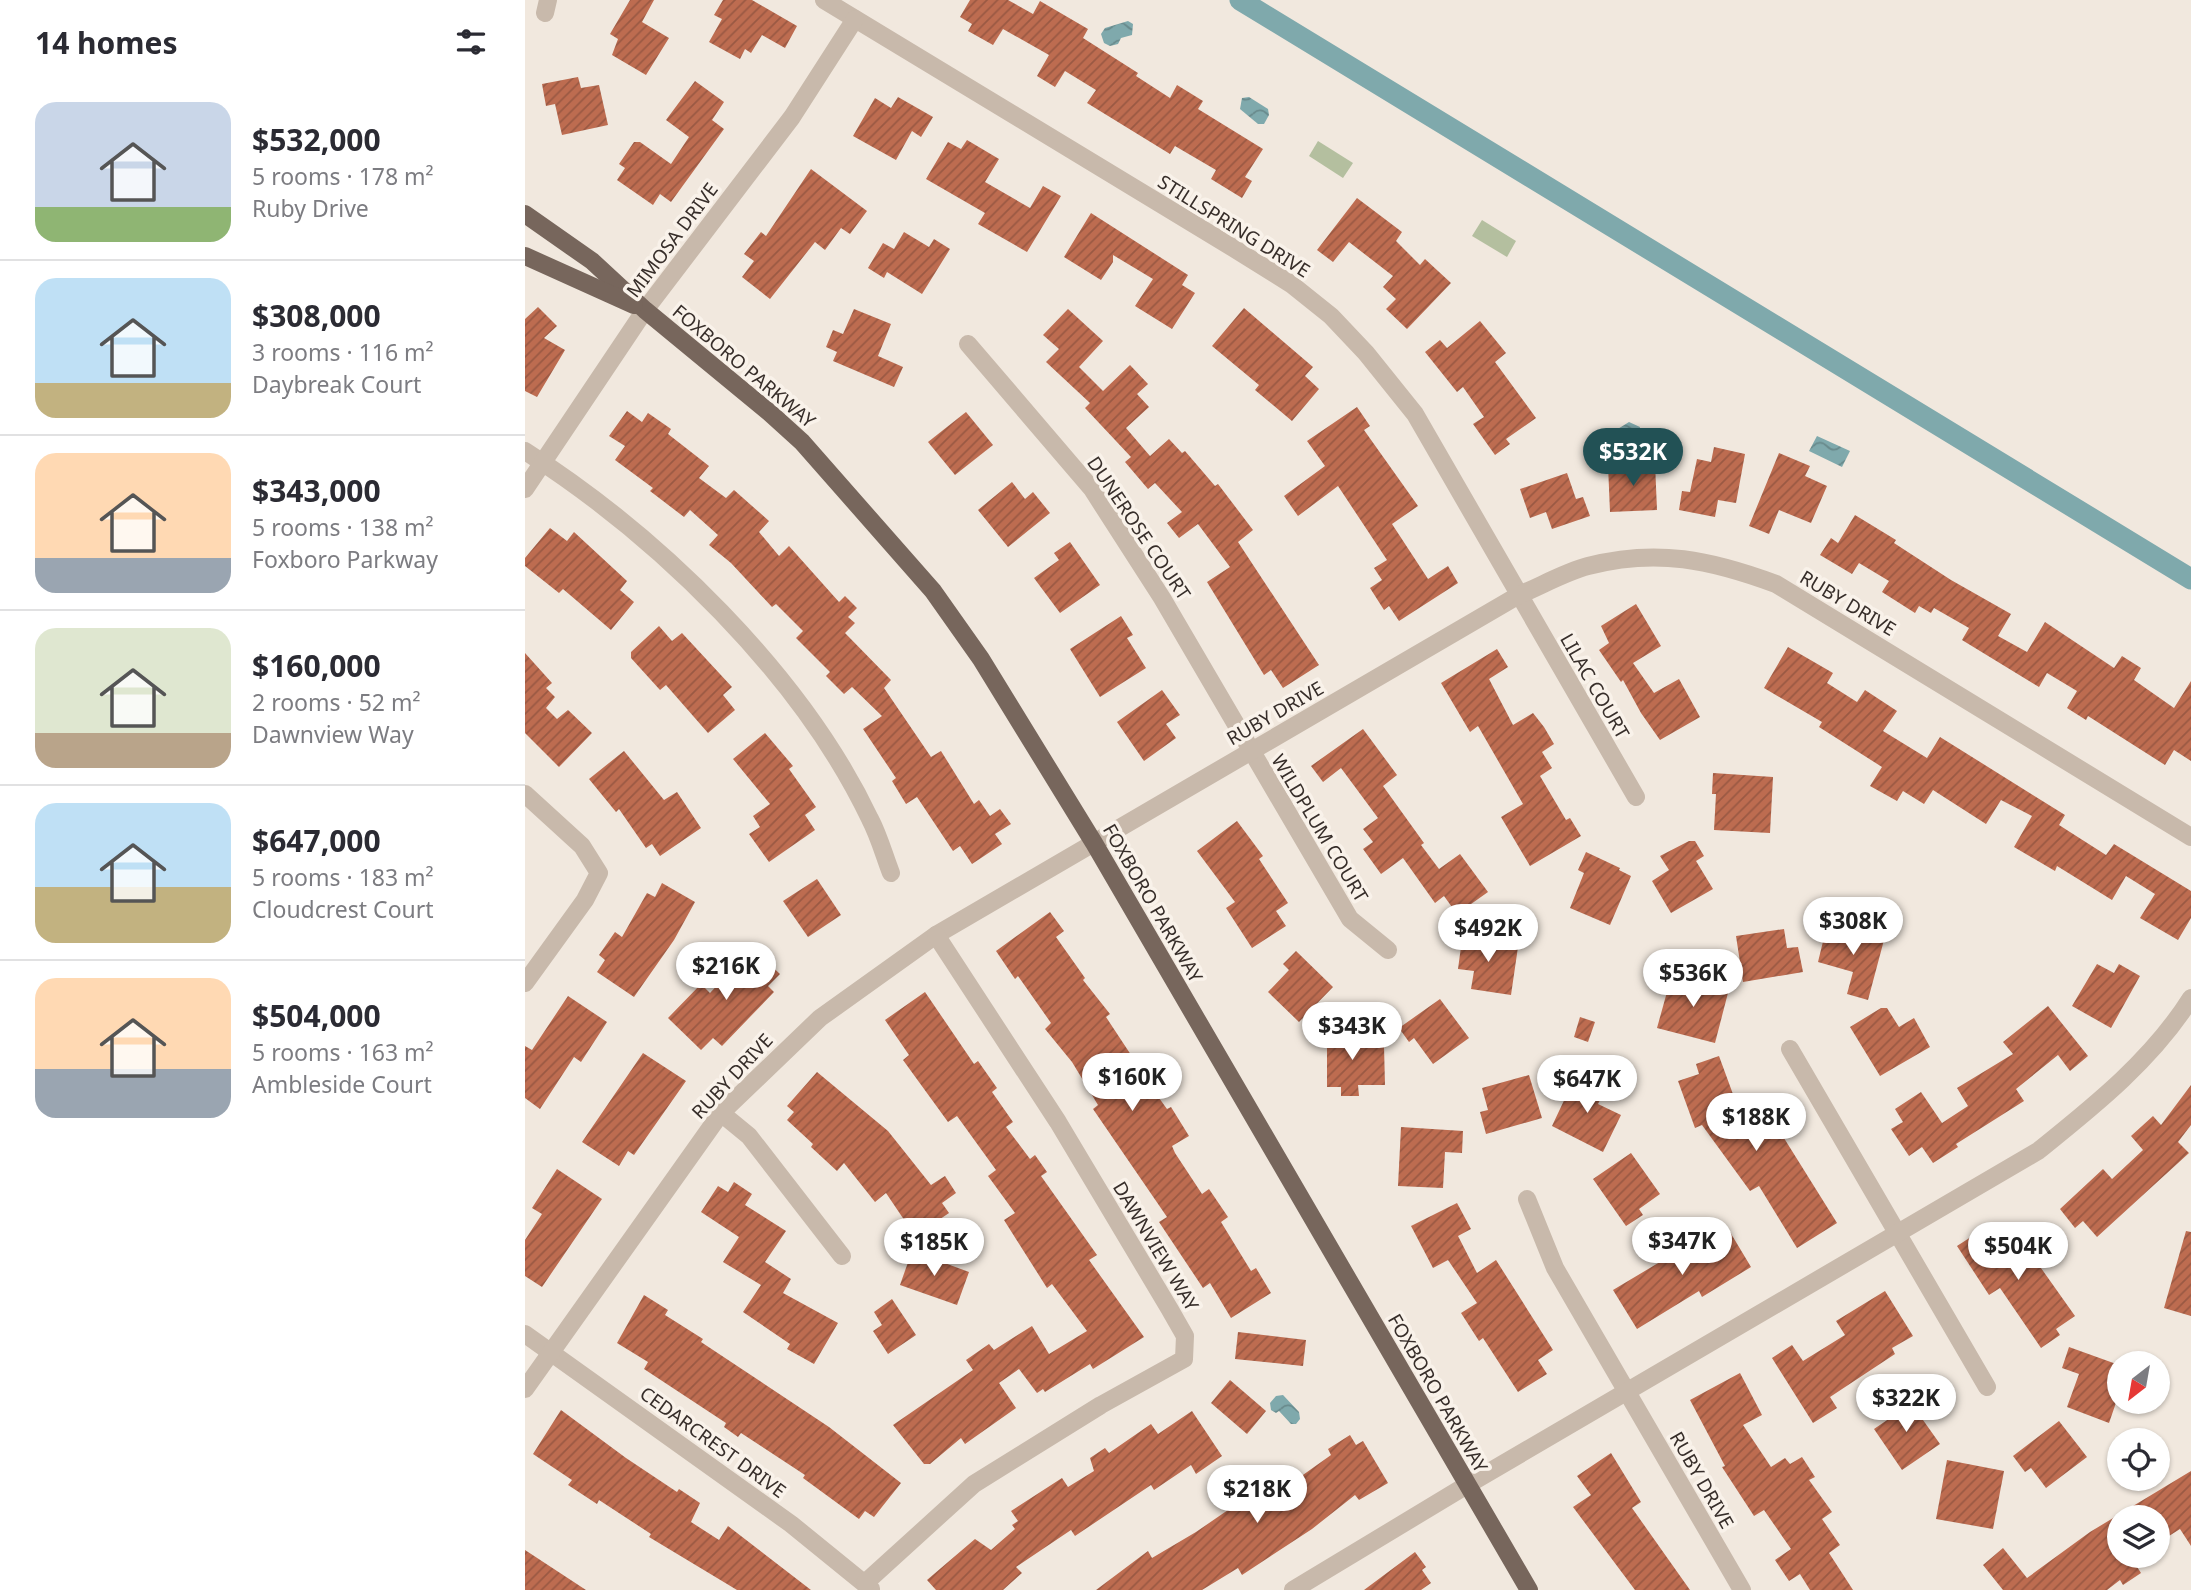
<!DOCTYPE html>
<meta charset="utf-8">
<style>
:root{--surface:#fff;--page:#f7f7f7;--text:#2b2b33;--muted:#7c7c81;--line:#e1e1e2;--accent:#225155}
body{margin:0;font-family:"Noto Sans",sans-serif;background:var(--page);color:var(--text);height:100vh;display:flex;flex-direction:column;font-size:26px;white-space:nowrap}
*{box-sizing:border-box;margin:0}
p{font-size:23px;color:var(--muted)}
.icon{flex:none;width:38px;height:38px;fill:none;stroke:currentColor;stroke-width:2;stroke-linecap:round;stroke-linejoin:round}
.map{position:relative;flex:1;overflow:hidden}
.sheet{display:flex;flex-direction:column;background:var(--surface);width:525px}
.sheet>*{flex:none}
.needle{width:46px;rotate:211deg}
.buttons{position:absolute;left:1582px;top:1351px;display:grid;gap:14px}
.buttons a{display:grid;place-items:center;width:63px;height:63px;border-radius:50%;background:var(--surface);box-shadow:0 2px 5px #0004;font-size:35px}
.price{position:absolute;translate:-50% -60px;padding:0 16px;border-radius:24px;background:#fff;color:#222;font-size:23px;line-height:46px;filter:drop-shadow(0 2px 4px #0008)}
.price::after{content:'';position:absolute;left:50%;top:42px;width:21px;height:16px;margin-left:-10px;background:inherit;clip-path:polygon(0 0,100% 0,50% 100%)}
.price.active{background:var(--accent);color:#fff}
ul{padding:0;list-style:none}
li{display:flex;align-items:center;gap:21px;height:175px;padding:0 35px}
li+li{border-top:2px solid var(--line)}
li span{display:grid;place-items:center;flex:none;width:196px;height:140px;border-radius:21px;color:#555}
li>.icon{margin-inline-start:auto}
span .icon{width:84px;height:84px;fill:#fffc;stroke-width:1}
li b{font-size:30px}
h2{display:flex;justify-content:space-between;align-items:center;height:84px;padding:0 35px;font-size:30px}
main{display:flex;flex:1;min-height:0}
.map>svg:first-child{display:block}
.park{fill:#b4bf9f}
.water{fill:url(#water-waves)}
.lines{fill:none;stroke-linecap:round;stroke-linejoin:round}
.canal{stroke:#7fa9ac;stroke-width:21}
.building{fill:url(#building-hatch)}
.minor{stroke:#c8b9ab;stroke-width:18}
.major{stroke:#77665c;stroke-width:18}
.labels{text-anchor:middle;stroke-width:7;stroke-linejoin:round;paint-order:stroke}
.street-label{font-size:19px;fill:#372e2a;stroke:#f9f2ea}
</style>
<main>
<section class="sheet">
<h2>14 homes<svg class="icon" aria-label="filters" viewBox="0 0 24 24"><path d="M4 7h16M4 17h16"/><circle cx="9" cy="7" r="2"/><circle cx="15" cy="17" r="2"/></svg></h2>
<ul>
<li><span style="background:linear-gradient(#c9d6e8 75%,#8fb573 0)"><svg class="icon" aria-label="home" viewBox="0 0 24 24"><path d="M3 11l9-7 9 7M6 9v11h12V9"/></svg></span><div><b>$532,000</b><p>5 rooms · 178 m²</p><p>Ruby Drive</p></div></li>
<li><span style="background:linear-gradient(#bfe0f5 75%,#c2b280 0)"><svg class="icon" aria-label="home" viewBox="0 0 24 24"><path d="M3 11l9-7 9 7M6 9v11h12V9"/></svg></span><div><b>$308,000</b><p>3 rooms · 116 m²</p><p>Daybreak Court</p></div></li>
<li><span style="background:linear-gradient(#ffd9b3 75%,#9aa5b1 0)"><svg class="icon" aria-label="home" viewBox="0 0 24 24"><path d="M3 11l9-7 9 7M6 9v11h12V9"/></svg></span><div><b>$343,000</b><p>5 rooms · 138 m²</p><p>Foxboro Parkway</p></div></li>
<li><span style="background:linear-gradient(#dfe7d0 75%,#b9a48a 0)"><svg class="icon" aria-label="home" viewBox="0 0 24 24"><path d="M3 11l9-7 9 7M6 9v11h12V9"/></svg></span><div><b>$160,000</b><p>2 rooms · 52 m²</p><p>Dawnview Way</p></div></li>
<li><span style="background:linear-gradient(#bfe0f5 60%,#c2b280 0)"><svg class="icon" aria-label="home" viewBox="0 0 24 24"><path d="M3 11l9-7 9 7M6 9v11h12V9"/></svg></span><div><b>$647,000</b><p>5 rooms · 183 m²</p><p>Cloudcrest Court</p></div></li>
<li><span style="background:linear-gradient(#ffd9b3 65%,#9aa5b1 0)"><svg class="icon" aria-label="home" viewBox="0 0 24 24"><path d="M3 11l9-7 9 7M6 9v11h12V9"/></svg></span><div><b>$504,000</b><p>5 rooms · 163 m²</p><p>Ambleside Court</p></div></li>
</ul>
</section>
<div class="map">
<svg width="1666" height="1590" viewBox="0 0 1666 1590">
<defs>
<pattern id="water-waves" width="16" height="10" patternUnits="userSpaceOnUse" patternTransform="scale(1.75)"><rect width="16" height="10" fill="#7fa9ac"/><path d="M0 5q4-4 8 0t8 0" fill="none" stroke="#698a8c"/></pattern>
<pattern id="building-hatch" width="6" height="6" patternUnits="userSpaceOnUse" patternTransform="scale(1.75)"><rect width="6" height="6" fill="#bd6c50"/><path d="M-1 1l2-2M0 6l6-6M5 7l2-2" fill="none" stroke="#9a5943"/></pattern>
</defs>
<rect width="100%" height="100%" fill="#f1e8de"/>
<g class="park">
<polygon points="793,141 828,163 818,178 784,156"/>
<polygon points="957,220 991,241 982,257 947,236"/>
</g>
<g class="water">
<polygon points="603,21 608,24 607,35 596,38 593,44 585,46 579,43 576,34 580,28"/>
<polygon points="724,97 743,109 744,115 739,124 733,124 715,109 717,98"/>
<polygon points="1104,422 1115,427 1113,440 1103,441 1097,447 1086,441 1088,432"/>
<polygon points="1292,436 1325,451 1317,467 1284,451"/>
<polygon points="758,1395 774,1412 775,1419 771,1424 766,1424 754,1411 751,1413 746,1410 745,1403 751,1396"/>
</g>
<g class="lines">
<polyline class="canal" points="715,0 1666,579"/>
</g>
<g class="building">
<polygon points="105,0 129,0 117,22 144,38 121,75 87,55 93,39 85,34"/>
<polygon points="198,0 227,0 272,26 260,48 237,35 226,53 220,49 215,59 184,42 197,19 189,15"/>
<polygon points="445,0 483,0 508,14 515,1 563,29 558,38 613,73 611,76 645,98 652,85 678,101 673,109 738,149 720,177 727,181 717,198 686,179 691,170 650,146 645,154 562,103 571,90 540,71 530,87 512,76 524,55 478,29 468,45 443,31 447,24 435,17"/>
<polygon points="53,77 56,88 74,85 83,125 37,135 30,104 21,106 17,84"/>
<polygon points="170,81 199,102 187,120 199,129 146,202 135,194 128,205 92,180 100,168 94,164 109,142 115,142 146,164 164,137 141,120"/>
<polygon points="373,97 408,117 396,137 387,131 371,160 328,136 350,98 366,108"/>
<polygon points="442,140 474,159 460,182 505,208 518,186 536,196 502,252 453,224 460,213 401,179 423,142 436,149"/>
<polygon points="286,169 342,211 325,234 316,228 300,250 290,242 245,299 217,277 229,261 219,254 236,232 241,236"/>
<polygon points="832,198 877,232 871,241 895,265 900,259 926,283 882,329 861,309 871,299 858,287 868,276 824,242 808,262 792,250"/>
<polygon points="566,213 663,275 657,285 670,293 647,329 610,306 628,279 588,255 588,262 576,280 539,257"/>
<polygon points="379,232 404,247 409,239 425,249 397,294 362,272 359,278 343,268 358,243 369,249"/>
<polygon points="13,307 32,326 19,338 40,350 12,397 0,391 0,319"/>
<polygon points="719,308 788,367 780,376 794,389 767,421 730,390 734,385 687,346"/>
<polygon points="329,309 366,324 353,356 378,367 369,387 308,361 312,352 301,347 308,330 318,334"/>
<polygon points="543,309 578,341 554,367 578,391 605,365 623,384 612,394 624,407 601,428 625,456 644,439 657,453 660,451 690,486 693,484 728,530 713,542 794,665 758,688 746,670 739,675 682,582 705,567 673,524 654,538 642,523 657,512 630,483 623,489 600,462 606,457 560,408 565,403 521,362 534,349 518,335"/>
<polygon points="955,321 981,353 970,362 1011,418 981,439 985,444 970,455 948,424 959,417 938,387 932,392 900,352 915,340 922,348"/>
<polygon points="832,407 845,426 839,430 893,506 867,524 903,579 923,566 933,583 874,621 864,606 859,610 845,588 857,580 849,568 862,560 813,486 773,516 759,496 800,466 782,441"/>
<polygon points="102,411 117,422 123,413 146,429 143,434 184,466 174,478 201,498 209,490 244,521 234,532 254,556 264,546 314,602 320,596 332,608 323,617 330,623 320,633 366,680 359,688 406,757 416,751 449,804 454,800 465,816 475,809 486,824 470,834 477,844 447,864 435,846 428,851 392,797 381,804 367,781 371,778 338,729 357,716 327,687 319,694 301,676 305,672 271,638 278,631 251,604 247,607 206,563 184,545 193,535 165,510 159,517 125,491 128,488 90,460 100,446 84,436"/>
<polygon points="441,412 468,445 430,475 403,442"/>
<polygon points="1189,447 1220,454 1211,503 1193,500 1190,517 1154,510 1157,491 1165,492 1172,459 1186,462"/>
<polygon points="1254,453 1285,466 1280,476 1302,486 1286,523 1254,510 1244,534 1224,526"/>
<polygon points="1130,463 1132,510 1085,512 1083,465"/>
<polygon points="1042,473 1051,499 1058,497 1065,516 1027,529 1021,512 1005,518 995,489"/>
<polygon points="487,482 500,499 508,492 525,513 483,547 453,510"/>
<polygon points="1330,515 1371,540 1369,543 1426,580 1486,614 1473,636 1502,652 1520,622 1589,668 1597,656 1616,668 1609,680 1649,708 1666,681 1666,761 1649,750 1640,765 1563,716 1561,720 1542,708 1552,691 1522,673 1514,687 1437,640 1444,628 1409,608 1406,613 1394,606 1390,613 1357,592 1364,581 1334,563 1327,574 1295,555 1306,538 1313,543"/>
<polygon points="25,528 42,541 49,532 102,581 95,590 109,602 86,630 38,589 34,593 0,566 0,558"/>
<polygon points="545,542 575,585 535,613 509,578 534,560 529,553"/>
<polygon points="1111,604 1136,646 1108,663 1129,693 1154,679 1175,717 1135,740 1116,713 1098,680 1096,682 1074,650 1084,643 1076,626"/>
<polygon points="596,616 608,635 602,638 621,668 575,697 545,649"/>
<polygon points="134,626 147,641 157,633 207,687 198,695 210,710 183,733 141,685 135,690 106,658 106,652"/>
<polygon points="1263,647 1308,673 1302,683 1332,702 1340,690 1372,711 1358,731 1402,758 1415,737 1540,815 1534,825 1581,855 1589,844 1666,891 1666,918 1653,940 1615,918 1630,894 1601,876 1587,900 1532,866 1530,871 1489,847 1507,816 1476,800 1461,824 1408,790 1399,804 1378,791 1372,801 1345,786 1357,767 1294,727 1297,722 1239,688"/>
<polygon points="972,649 983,667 964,679 988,725 1008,713 1019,727 1029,744 1017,752 1027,768 1015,776 1041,820 1045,818 1056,836 1005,866 976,817 998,804 953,726 945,732 916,683"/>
<polygon points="0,653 27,683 21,688 30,697 21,708 32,719 43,710 67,733 34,767 0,733"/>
<polygon points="637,690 655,715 641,724 651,738 619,761 592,722"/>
<polygon points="838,729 872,775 858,786 899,843 896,845 914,869 935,854 963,892 932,914 919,896 910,903 878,858 856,874 838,849 848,842 838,829 853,818 816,768 798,782 786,766"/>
<polygon points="240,733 268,766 264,769 291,807 280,815 290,830 244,862 224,834 235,827 228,816 245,804 208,759"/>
<polygon points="99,751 139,800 152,792 176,828 135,856 127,844 121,848 94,809 91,812 64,779"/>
<polygon points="1188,773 1248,777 1245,833 1189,830 1191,794 1187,794"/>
<polygon points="712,821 738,856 734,859 763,903 751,911 761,926 727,948 701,908 710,902 672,851"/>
<polygon points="1164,841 1170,841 1179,856 1171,861 1188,889 1146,913 1127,881 1144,870 1135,856"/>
<polygon points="1061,852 1095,868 1094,870 1106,876 1085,925 1045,908 1059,873 1053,870"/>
<polygon points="292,879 316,915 283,937 258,901"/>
<polygon points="137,883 170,902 149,940 109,997 72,972 80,960 74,955 90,932 97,937 122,893 130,897"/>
<polygon points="525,912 539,931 531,937 560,978 558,980 585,1014 581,1017 610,1061 608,1062 642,1109 646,1107 664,1136 647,1146 650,1153 677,1194 684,1189 703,1217 696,1222 726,1271 731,1268 746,1293 706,1318 685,1283 678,1288 634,1222 642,1217 568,1109 573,1105 547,1062 520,1029 526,1023 493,976 490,979 471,951"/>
<polygon points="1302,925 1359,940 1343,1000 1322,994 1328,972 1293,962"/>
<polygon points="1259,929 1262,948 1273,947 1278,972 1218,982 1211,936"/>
<polygon points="938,932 959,935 958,942 993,947 986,995 946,989 949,971 933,969"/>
<polygon points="227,948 255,974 243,986 249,992 197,1046 188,1038 176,1050 143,1018 176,984 185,993"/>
<polygon points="771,951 808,987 774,1022 743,992 764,970 758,964"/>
<polygon points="1572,964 1589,973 1594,964 1615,976 1586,1028 1547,1006"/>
<polygon points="1147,974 1204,989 1190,1043 1132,1028"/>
<polygon points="400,992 449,1064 453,1061 472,1088 467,1092 488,1122 481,1127 505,1159 510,1155 522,1172 516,1176 572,1255 564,1260 619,1337 568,1369 565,1364 520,1392 518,1389 512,1393 494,1369 474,1383 491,1408 440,1444 436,1438 405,1464 399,1464 368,1425 448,1370 441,1360 464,1344 469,1350 507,1326 524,1354 562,1331 527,1284 522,1288 479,1220 490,1213 463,1176 471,1170 432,1116 423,1122 378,1060 384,1055 360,1020"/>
<polygon points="43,996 82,1022 56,1062 49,1057 15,1109 0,1098 0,1046 7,1050"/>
<polygon points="915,999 944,1038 908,1064 889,1038 884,1042 874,1028"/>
<polygon points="1523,1006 1563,1056 1545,1071 1533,1055 1491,1089 1499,1101 1431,1144 1433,1147 1408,1163 1397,1147 1384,1156 1366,1129 1378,1122 1370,1109 1396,1092 1417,1123 1443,1106 1432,1088 1488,1054 1478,1042"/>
<polygon points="1356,1008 1362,1008 1374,1027 1389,1018 1405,1047 1355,1076 1325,1027"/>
<polygon points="1055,1017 1070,1022 1063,1042 1049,1037"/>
<polygon points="802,1022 822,1022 822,1046 859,1046 860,1085 833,1085 834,1096 816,1096 816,1087 802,1087"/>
<polygon points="118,1053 161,1081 109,1155 103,1151 94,1166 57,1142"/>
<polygon points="1194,1056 1220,1127 1242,1111 1312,1223 1272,1248 1234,1186 1225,1191 1177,1125 1170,1128 1153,1081 1174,1074 1171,1064"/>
<polygon points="292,1072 363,1131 406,1185 420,1176 431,1193 417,1203 424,1213 390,1236 361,1193 350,1202 319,1163 312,1171 286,1147 288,1144 262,1120 269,1112 262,1106"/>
<polygon points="1004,1075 1017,1118 961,1134 955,1112 963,1110 957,1088"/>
<polygon points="1051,1075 1081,1088 1073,1104 1096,1115 1078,1152 1027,1126"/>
<polygon points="1666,1085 1666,1125 1653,1142 1664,1153 1572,1237 1558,1221 1550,1228 1535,1209 1578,1169 1587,1179 1618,1150 1606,1136 1628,1116 1636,1125"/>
<polygon points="876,1127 938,1131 937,1153 920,1152 918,1188 873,1186"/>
<polygon points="1106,1153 1135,1194 1114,1209 1118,1215 1101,1226 1068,1179"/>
<polygon points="32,1169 77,1199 17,1287 0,1276 0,1240 17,1214 7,1208"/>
<polygon points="209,1182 227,1194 220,1205 261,1231 240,1262 266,1279 258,1293 313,1323 289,1364 262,1349 265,1344 218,1312 236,1285 198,1262 214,1237 176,1212 193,1186 203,1192"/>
<polygon points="932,1203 946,1229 933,1236 952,1273 971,1260 1028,1350 1013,1360 1022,1374 993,1392 958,1338 954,1341 936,1313 952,1303 923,1260 908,1268 886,1226"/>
<polygon points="1466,1224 1480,1246 1494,1237 1550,1316 1531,1329 1535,1335 1516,1348 1475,1288 1464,1295 1432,1246"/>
<polygon points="1176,1230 1185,1245 1205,1232 1226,1267 1177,1297 1174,1291 1112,1329 1088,1290 1150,1253 1147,1247"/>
<polygon points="1661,1231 1666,1232 1666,1316 1639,1308"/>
<polygon points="387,1251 444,1272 432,1305 375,1285"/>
<polygon points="1360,1291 1388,1336 1367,1348 1370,1354 1305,1397 1312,1408 1288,1423 1247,1358 1267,1345 1278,1361 1320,1335 1311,1321"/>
<polygon points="119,1295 143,1310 140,1315 178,1339 176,1342 304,1427 376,1483 349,1517 340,1511 334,1519 278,1478 280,1475 216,1433 213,1437 199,1427 201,1423 119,1369 123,1362 92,1343"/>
<polygon points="367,1299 391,1335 363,1354 348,1331 357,1325 349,1312"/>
<polygon points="713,1332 781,1340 778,1366 710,1359"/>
<polygon points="1544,1347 1594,1365 1594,1394 1584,1423 1542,1407 1554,1374 1537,1368"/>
<polygon points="1215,1373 1237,1415 1218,1425 1246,1467 1260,1458 1265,1464 1277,1457 1290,1477 1284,1480 1307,1512 1297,1519 1315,1545 1304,1553 1328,1590 1285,1590 1275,1574 1264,1581 1250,1560 1266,1549 1239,1510 1229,1516 1197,1467 1200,1466 1165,1400"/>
<polygon points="705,1380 741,1411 722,1434 686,1403"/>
<polygon points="1381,1396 1415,1444 1377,1470 1349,1429 1368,1416 1362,1408"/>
<polygon points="36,1410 101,1458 152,1492 154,1489 175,1503 166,1522 194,1540 203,1526 286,1590 212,1590 124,1537 126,1534 74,1500 72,1504 43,1485 47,1480 8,1454"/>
<polygon points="667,1411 697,1456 671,1474 666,1465 629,1490 626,1485 550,1536 546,1530 491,1567 497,1573 478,1590 411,1590 402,1580 450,1539 466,1550 490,1529 487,1525 493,1521 486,1511 537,1478 543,1487 569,1471 565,1458 580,1448 584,1453 626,1424 633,1434"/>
<polygon points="1534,1421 1562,1457 1521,1488 1506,1468 1500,1472 1488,1456"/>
<polygon points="825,1435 831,1445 838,1441 863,1483 834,1500 830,1495 787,1529 717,1575 713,1568 677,1590 571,1590 623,1551 627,1558 671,1532 754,1475 761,1487 806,1455 803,1449"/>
<polygon points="1086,1453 1116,1502 1107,1508 1165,1590 1110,1590 1048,1507 1066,1495 1052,1476"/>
<polygon points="1422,1460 1479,1471 1468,1529 1411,1519"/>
<polygon points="1666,1471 1666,1546 1655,1529 1633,1543 1633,1517 1594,1517 1594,1556 1605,1556 1616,1573 1598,1585 1595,1580 1582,1590 1478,1590 1458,1565 1478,1548 1502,1578 1565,1532"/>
<polygon points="0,1550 61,1590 0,1590"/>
<polygon points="890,1552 901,1567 897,1570 906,1583 896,1590 839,1590"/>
</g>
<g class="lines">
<g class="minor">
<polyline points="299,0 705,246 766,284 806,316 841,353 890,414 1111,797"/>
<polyline points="20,13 23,0"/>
<polyline points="443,344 567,489 637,598 825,919 863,950"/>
<path d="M0,451C133,536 276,674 345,819C354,836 359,855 366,873"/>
<polyline points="0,489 120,310 267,117 330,19"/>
<polyline points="0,794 57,846 74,873 60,900 0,983"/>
<polyline points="1265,1049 1462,1387"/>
<polyline points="196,1113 224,1136 317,1256"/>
<polyline points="1002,1199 1030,1268 1217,1590"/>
<polyline points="0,1334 266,1524 346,1589"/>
<path d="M0,1389L196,1113L295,1018L411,935L994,595C1016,586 1040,572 1063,566C1132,548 1186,560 1251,584L1666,837"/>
<polyline points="340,1583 449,1484 576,1405 659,1359 660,1336 644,1308 533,1122 411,935"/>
<path d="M768,1590L942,1485L1513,1151C1569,1106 1627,1060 1666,998"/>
</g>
<g class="major">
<polyline points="0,214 67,261 120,310 245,413 277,442 408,591 456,659 569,843 1004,1590"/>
<polyline points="0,256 109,305"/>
</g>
</g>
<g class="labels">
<g class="street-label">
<text transform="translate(709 226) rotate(32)" y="7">STILLSPRING DRIVE</text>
<text transform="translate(147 240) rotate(-53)" y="7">MIMOSA DRIVE</text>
<text transform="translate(219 366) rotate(40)" y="7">FOXBORO PARKWAY</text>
<text transform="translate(614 528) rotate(56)" y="7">DUNEROSE COURT</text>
<text transform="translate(1323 603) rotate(31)" y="7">RUBY DRIVE</text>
<text transform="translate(1070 686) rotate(60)" y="7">LILAC COURT</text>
<text transform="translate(750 713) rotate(-30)" y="7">RUBY DRIVE</text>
<text transform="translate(795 828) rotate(59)" y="7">WILDPLUM COURT</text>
<text transform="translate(628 903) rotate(60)" y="7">FOXBORO PARKWAY</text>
<text transform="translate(207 1076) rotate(-47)" y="7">RUBY DRIVE</text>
<text transform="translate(631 1246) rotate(59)" y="7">DAWNVIEW WAY</text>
<text transform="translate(913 1393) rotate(60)" y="7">FOXBORO PARKWAY</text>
<text transform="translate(188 1442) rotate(36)" y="7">CEDARCREST DRIVE</text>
<text transform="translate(1177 1480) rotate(60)" y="7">RUBY DRIVE</text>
</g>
</g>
</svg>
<div class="buttons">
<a><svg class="needle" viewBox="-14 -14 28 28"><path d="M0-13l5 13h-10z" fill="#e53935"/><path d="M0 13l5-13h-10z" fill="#7c7c81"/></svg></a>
<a><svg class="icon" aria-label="locate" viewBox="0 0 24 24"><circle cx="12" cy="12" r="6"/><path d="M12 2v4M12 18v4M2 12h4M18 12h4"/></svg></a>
<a><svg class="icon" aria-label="layers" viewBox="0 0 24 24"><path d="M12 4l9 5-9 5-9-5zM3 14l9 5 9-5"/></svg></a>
</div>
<b class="price active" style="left:1108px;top:488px">$532K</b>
<b class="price" style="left:1328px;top:957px">$308K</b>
<b class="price" style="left:963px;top:964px">$492K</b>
<b class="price" style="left:201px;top:1002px">$216K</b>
<b class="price" style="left:1168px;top:1009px">$536K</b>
<b class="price" style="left:827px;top:1062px">$343K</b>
<b class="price" style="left:607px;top:1113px">$160K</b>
<b class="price" style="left:1062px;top:1115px">$647K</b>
<b class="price" style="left:1231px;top:1153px">$188K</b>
<b class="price" style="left:1157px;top:1277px">$347K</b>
<b class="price" style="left:409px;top:1278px">$185K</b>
<b class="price" style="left:1493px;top:1282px">$504K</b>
<b class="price" style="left:1381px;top:1434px">$322K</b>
<b class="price" style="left:732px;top:1525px">$218K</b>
</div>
</main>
